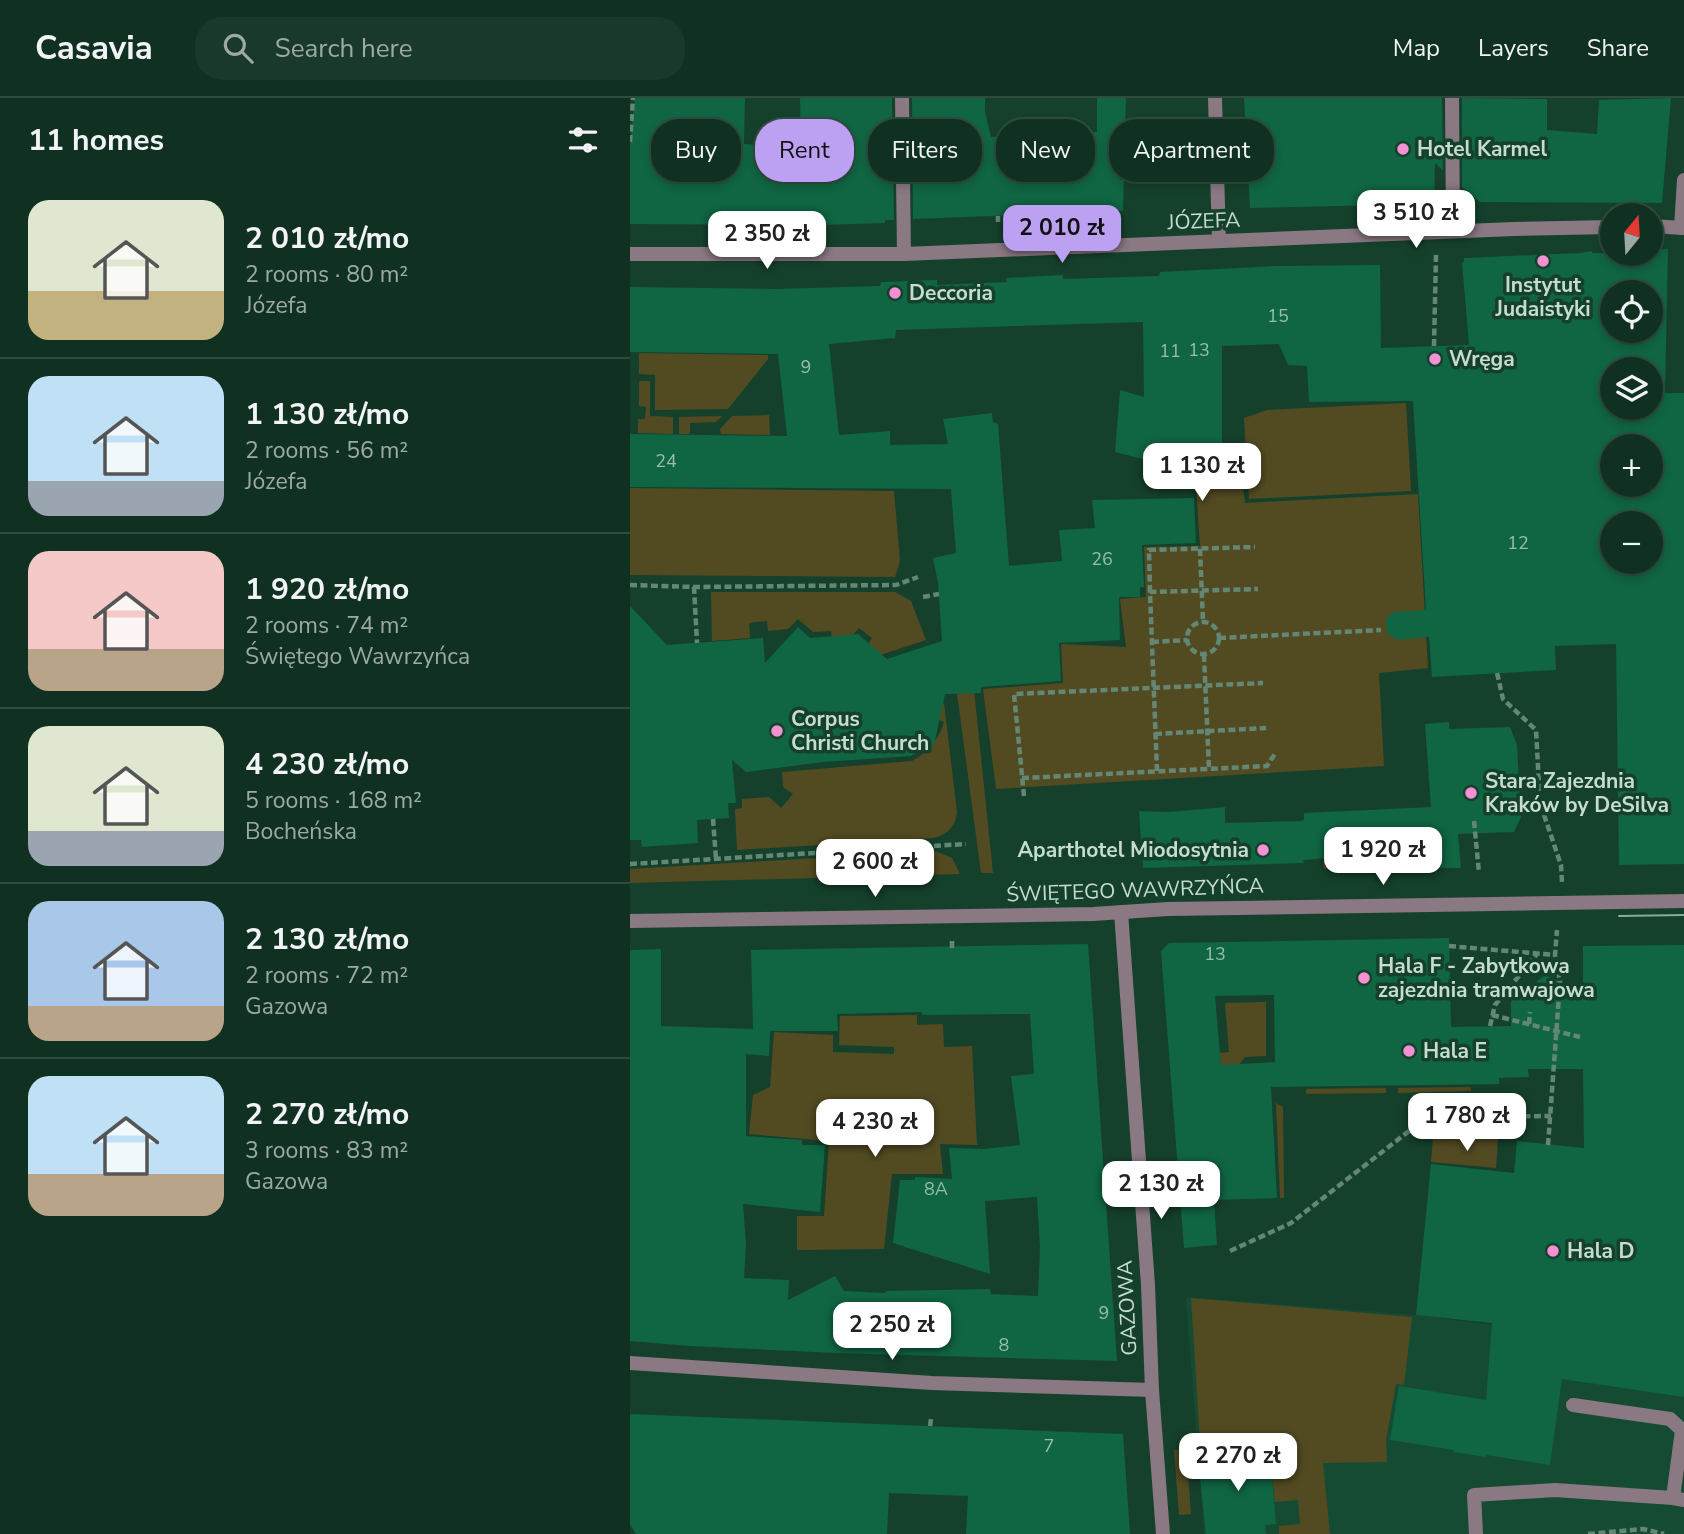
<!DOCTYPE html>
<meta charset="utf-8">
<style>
:root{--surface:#103121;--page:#19392a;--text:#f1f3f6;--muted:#9ca9a5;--line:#304c3f;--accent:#bca0f2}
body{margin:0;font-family:"Nunito Sans",sans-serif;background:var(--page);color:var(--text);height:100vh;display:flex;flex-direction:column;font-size:26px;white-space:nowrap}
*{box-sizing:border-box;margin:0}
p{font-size:23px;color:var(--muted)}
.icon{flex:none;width:38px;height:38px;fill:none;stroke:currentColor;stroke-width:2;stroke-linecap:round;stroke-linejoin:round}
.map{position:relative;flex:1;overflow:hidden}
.side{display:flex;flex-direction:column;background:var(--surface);width:630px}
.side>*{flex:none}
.banner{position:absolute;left:21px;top:21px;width:665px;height:63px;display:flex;gap:14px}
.needle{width:46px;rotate:18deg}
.buttons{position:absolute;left:970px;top:105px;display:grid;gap:14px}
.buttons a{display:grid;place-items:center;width:63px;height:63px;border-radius:50%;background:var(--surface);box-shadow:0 4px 10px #0003,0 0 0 2px var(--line);font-size:35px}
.price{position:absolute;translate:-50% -60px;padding:0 16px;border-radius:14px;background:#fff;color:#222;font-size:23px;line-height:46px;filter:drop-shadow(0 2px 4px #0008)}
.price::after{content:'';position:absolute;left:50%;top:42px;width:21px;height:16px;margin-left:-10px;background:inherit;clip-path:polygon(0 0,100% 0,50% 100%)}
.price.selected{background:var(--accent);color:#111}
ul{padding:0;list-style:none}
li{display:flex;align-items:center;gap:21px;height:175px;padding:0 28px}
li+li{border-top:2px solid var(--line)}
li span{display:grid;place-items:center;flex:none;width:196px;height:140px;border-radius:21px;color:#555}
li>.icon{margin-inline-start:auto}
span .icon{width:84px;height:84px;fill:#fffc;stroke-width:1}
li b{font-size:30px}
h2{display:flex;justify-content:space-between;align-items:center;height:84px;padding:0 28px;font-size:30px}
.tag{padding:0 24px;border-radius:28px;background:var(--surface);box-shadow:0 4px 10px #0003,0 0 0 2px var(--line);font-size:24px;line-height:63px}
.tag.selected{background:var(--accent);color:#111}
header{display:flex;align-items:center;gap:42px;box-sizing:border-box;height:98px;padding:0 35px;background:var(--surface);border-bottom:2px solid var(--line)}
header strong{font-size:33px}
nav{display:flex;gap:38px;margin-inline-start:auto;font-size:24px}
.search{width:490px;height:63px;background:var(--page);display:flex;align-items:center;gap:18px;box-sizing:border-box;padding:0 24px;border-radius:28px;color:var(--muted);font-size:26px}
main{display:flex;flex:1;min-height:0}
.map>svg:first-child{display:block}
.built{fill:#154b33}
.green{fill:#524b22}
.building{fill:#106543;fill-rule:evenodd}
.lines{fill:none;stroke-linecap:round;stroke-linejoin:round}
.path{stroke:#648775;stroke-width:4.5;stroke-dasharray:7 3.5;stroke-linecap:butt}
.lane{stroke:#8a7883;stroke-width:14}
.street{stroke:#8a7883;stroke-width:14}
.tram{stroke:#8caa9a;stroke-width:2}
.poi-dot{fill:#f491d4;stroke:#15412c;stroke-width:2.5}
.labels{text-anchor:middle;stroke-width:7;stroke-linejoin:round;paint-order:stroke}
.number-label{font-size:18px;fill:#98beac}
.poi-label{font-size:21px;font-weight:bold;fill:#c5dccf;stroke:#15412c;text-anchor:start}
.street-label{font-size:21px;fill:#c5dccf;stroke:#15412c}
</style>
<header>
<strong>Casavia</strong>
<div class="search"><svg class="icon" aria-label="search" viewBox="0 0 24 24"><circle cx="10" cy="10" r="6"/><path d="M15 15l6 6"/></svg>Search here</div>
<nav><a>Map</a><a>Layers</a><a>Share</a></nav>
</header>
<main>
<section class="side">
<h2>11 homes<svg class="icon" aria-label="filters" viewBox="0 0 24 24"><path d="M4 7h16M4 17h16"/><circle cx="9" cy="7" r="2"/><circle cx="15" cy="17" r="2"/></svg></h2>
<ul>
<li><span style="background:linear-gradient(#dfe7d0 65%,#c2b280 0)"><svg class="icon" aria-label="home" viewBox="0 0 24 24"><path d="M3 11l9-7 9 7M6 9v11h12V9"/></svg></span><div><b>2 010 zł/mo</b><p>2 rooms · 80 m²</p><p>Józefa</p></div></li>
<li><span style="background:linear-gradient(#bfe0f5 75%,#9aa5b1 0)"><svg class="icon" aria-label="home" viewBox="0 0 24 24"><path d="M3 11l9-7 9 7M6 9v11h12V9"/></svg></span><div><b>1 130 zł/mo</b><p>2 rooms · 56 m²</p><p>Józefa</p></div></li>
<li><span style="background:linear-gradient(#f6c9c9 70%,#b9a48a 0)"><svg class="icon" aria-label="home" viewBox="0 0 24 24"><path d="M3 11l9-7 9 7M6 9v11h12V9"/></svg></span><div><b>1 920 zł/mo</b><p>2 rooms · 74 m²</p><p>Świętego Wawrzyńca</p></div></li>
<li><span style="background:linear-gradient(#dfe7d0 75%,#9aa5b1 0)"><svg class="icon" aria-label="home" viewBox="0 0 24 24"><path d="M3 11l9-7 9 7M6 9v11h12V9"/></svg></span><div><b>4 230 zł/mo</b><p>5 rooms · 168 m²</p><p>Bocheńska</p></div></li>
<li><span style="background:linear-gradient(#a9c7e8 75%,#b9a48a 0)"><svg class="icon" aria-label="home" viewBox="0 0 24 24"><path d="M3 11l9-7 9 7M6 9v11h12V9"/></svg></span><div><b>2 130 zł/mo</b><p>2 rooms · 72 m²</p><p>Gazowa</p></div></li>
<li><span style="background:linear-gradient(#bfe0f5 70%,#b9a48a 0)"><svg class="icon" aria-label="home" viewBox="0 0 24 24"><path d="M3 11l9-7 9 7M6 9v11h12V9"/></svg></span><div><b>2 270 zł/mo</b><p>3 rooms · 83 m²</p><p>Gazowa</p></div></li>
</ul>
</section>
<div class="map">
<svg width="1054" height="1436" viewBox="0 0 1054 1436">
<rect width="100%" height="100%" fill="#15412c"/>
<polygon class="built" points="556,1199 786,1217 1054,1251 1054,1436 574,1436"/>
<g class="green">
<polygon points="9,255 138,257 138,261 98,311 25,312 25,277 9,276"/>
<polygon points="9,283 20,283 20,318 43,319 43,336 8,335 8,321 15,321 16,309 9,308"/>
<polygon points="776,305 781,393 619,401 614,320 637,312"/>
<polygon points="139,317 140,337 91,336 90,331 102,318"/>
<polygon points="92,318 86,324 60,325 60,336 49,336 49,319"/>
<polygon points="609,352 615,405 788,396 798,570 749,575 754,668 366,691 353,591 433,585 431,546 496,549 490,501 516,499 514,449 570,448 564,357"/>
<polygon points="0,390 264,393 270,463 265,479 0,477"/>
<polygon points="81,494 265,494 281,503 296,542 241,560 236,549 242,540 229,530 220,540 202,541 201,533 183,534 168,521 158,531 138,533 137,523 119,525 120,540 82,543"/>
<polygon points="325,580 343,582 363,775 351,775"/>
<path d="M314,605L327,714C326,728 317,737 304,740L107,752L105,711L112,710V701L139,699L151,710L163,696L153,689L152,674L282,663C297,655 310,640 314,624L304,620V610Z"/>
<polygon points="305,753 322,760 330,776 0,785 0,771"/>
<polygon points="776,759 771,770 694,771 693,764"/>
<polygon points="636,904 636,958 615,959 603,974 591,983 590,955 599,954 595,905"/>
<polygon points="287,917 287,927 313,926 314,949 342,948 347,1047 310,1046 313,1076 262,1076 254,1151 167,1152 167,1118 194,1118 199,1043 119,1036 123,997 140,989 144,934 203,937 203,954 264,956 264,949 209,947 210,918"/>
<polygon points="841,989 841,993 768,995 768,990"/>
<polygon points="756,990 756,995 676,996 676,991"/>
<polygon points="646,1005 653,1009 654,1100 650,1100"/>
<polygon points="803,1039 868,1039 866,1070 801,1064"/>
<polygon points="561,1200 782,1219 774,1287 766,1286 756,1342 757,1364 693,1365 700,1436 649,1436 649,1428 670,1426 668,1402 645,1404 640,1352 571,1359"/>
<polygon points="556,1351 561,1416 549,1417 544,1352"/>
</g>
<g class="building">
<polygon points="5,0 115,0 114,46 171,49 170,0 262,0 264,122 255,122 255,125 193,127 0,126 0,49"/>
<polygon points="282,0 355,0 355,14 361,39 467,34 467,0 496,0 493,113 283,121"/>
<polygon points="614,0 812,0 813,72 805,65 804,106 620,110"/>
<polygon points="832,0 917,1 917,32 967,36 969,2 1041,0 1032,105 850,104 832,89"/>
<path d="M1038,151L1035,295H1054V766L989,767L986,546L925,548L926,572L802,579L799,539L768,542L757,535L756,521L763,514L796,512L783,303L679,304L677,268L658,267L649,246L592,248V352H562L563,374L485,354L490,292L514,299L513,224L266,232L265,240L199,246L209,337L260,333V347L318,346L313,321L362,315L363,324L368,326L379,468L432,463L429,432L465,430L462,402L564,400L566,445L512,447L514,489H510V499H489L490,542L429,545L431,583L351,589V595L315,596L304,647L281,658L193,664L116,674L102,662L106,705H98L99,720L67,722L68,745L12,749L11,742H0V508L37,547L133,540L135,565L168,529L180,540L228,536L257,561L312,543L308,485L303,460L326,455L321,391L0,389V336L157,338L148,256L0,254V189L145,191L250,188L251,184L307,182V187L377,184L376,180L433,177V181L529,178L530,174L645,168L750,167L751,250L839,247L832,164H834V160L951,155L962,153V155L1020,156V152ZM982,194H1020V233H982ZM982,271H1020V310H982ZM982,348H1020V387H982ZM982,425H1020V464H982Z"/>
<polygon points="819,624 819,631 880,629 887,647 891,719 884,734 828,736 831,770 807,770 805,752 673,762 674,765 513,770 509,713 539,714 595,709 595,725 670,723 674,722 674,715 801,709 795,626"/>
<path d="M819,840L821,929L881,928V903L915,877L953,894V848L1054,847V1299L932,1281L920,1367L856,1357V1359L823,1354L824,1352L760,1342L769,1288L856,1302L862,1225L786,1217L801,1066L884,1075L887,1043L954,1050L953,971H898L899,979L869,980V986L641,989L647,1100L584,1102L587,1147L554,1150L531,853L539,845ZM644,897L645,964L591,967L585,898Z"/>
<path d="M458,846L487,1263L205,1255L60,1248L0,1243V852L31,851V928L123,931L121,852ZM292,914V917L400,916L404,976L381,978L390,1047L354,1051L319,1050L322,1081L285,1079V1082H270L263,1145L360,1176L355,1103L407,1099L410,1150L408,1198L361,1196L360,1191L256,1193L255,1195L214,1193L205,1178L158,1202L159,1182L114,1180L116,1147L113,1106L190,1114L195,1047H172V1042L116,1038V956L139,958L140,933H208L207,916Z"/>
<polygon points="0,1316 493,1336 500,1436 336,1436 338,1398 259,1395 257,1436 6,1436 0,1426"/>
<polygon points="640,1353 646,1426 635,1427 636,1436 576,1436 568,1359"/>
</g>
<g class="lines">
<g class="path">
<polyline points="0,44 3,0"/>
<polyline points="368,118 368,124"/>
<polyline points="804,248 806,157"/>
<polyline points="570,451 573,524"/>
<polyline points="0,487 64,489 266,487 288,479"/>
<polyline points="64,489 67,545"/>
<polyline points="520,494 519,452 625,449"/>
<polyline points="293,499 309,496"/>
<circle cx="573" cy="540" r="16"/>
<polyline points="589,540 751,532"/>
<polyline points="522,544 557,542"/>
<polyline points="574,557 579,671"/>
<polyline points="867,575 873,601 906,632 910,705 931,767 932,784"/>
<polyline points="525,636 636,630"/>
<polyline points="527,673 520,494 628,491"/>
<polyline points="392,680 637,668 646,654"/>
<polyline points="394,698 384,596 633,585"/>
<polyline points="83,721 86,761"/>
<polyline points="844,723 849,775"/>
<polyline points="0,766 336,746"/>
<polyline points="819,848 925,857"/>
<polyline points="322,850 322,842"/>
<polyline points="862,917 950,939"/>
<polyline points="899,926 900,914"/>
<polyline points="860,928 865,907 907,856"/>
<polyline points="918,1047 930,884 925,857 927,832"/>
<polyline points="600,1153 661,1125 797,1019 921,1018"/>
<polyline points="300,1328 301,1321"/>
<polyline points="958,1436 1013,1431 1034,1436"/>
</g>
<g class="lane">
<polyline points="943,1307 1040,1321 1052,1332 1043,1400"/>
<polyline points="846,1436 844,1397 925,1392 1043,1400 1054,1402"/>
</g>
<g class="street">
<polyline points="272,0 274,156"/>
<polyline points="585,0 589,143"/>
<polyline points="822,0 823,133"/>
<polyline points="1020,128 1054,130"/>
<polyline points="1051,130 1054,82"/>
<polyline points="0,156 274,156 884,131 982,129"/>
<polyline points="491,814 518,1187 522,1292 533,1436"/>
<polyline points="0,823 463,816 538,811 1054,803"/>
<polyline points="0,1265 302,1285 522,1292"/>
</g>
<polyline class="tram" points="989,818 1054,817"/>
</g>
<g class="poi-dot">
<circle cx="773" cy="51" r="7"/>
<circle cx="913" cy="163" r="7"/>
<circle cx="265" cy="195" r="7"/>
<circle cx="805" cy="261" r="7"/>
<circle cx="147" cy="633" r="7"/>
<circle cx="841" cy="695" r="7"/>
<circle cx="633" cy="752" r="7"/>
<circle cx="734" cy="880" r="7"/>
<circle cx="779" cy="953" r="7"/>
<circle cx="923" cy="1153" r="7"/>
</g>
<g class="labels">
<g class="number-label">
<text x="648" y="224">15</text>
<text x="569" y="258">13</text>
<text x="540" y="259">11</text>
<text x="176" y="275">9</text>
<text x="36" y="369">24</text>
<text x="888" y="451">12</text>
<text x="472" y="467">26</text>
<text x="585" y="862">13</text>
<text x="306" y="1097">8A</text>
<text x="474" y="1221">9</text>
<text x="374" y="1253">8</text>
<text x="419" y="1354">7</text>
</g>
<g class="poi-label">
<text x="787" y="58">Hotel Karmel</text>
<text x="913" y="194" text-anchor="middle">Instytut<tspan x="913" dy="24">Judaistyki</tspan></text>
<text x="279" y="202">Deccoria</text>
<text x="819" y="268">Wręga</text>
<text x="161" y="628">Corpus<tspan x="161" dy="24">Christi Church</tspan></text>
<text x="855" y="690">Stara Zajezdnia<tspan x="855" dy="24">Kraków by DeSilva</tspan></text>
<text x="619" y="759" text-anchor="end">Aparthotel Miodosytnia</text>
<text x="748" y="875">Hala F - Zabytkowa<tspan x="748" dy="24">zajezdnia tramwajowa</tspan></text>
<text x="793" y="960">Hala E</text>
<text x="937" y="1160">Hala D</text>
</g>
<g class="street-label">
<text transform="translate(574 123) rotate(-2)" y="7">JÓZEFA</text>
<text transform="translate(505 792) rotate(-2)" y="7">ŚWIĘTEGO WAWRZYŃCA</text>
<text transform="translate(497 1210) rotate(-93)" y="7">GAZOWA</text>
</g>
</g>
</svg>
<div class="buttons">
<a><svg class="needle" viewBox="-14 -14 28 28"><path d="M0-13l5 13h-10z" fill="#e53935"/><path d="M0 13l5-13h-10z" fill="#9ca9a5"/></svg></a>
<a><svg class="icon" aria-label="locate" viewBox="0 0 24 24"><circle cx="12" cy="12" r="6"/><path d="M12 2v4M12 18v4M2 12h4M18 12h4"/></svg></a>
<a><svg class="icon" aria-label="layers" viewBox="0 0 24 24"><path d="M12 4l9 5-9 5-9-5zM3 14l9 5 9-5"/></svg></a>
<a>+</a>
<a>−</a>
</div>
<b class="price" style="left:786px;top:152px">3 510 zł</b>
<b class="price selected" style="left:432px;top:167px">2 010 zł</b>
<b class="price" style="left:137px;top:173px">2 350 zł</b>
<b class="price" style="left:572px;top:405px">1 130 zł</b>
<b class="price" style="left:753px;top:789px">1 920 zł</b>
<b class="price" style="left:245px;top:801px">2 600 zł</b>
<b class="price" style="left:837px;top:1055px">1 780 zł</b>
<b class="price" style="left:245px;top:1061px">4 230 zł</b>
<b class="price" style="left:531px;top:1123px">2 130 zł</b>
<b class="price" style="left:262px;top:1264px">2 250 zł</b>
<b class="price" style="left:608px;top:1395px">2 270 zł</b>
<div class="banner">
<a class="tag">Buy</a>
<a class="tag selected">Rent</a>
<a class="tag">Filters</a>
<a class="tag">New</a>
<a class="tag">Apartment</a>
</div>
</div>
</main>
